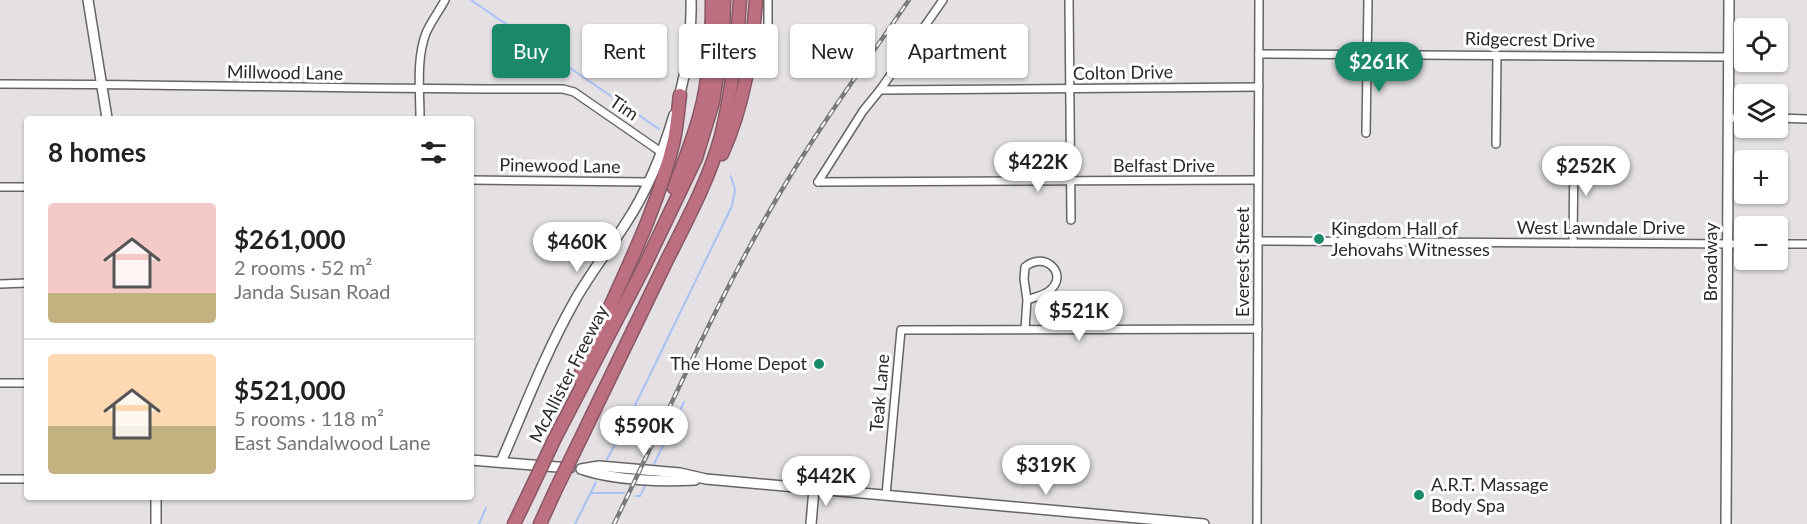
<!DOCTYPE html>
<meta charset="utf-8">
<style>
:root{--surface:#fff;--page:#f6f6f6;--text:#222;--muted:#767676;--line:#e0e0e0;--accent:#198969}
body{margin:0;font-family:Lato,sans-serif;background:var(--page);color:var(--text);height:100vh;display:flex;flex-direction:column;font-size:22px;white-space:nowrap}
*{box-sizing:border-box;margin:0}
p{font-size:20px;color:var(--muted)}
.icon{flex:none;width:33px;height:33px;fill:none;stroke:currentColor;stroke-width:2;stroke-linecap:round;stroke-linejoin:round}
.map{position:relative;flex:1;overflow:hidden}
.drawer{position:absolute;left:24px;top:116px;width:450px;height:384px;display:flex;flex-direction:column;background:var(--surface);border-radius:6px;box-shadow:0 2px 4px #0004}
.drawer>*{flex:none}
.hud{position:absolute;left:492px;top:24px;width:570px;height:54px;display:flex;gap:12px}
.buttons{position:absolute;left:1734px;top:18px;display:grid;gap:12px}
.buttons a{display:grid;place-items:center;width:54px;height:54px;border-radius:6px;background:var(--surface);box-shadow:0 2px 4px #0004;font-size:30px}
.price{position:absolute;translate:-50% -51px;padding:0 14px;border-radius:21px;background:#fff;color:#222;font-size:20px;line-height:39px;filter:drop-shadow(0 2px 3px #0008)}
.price::after{content:'';position:absolute;left:50%;top:36px;width:18px;height:14px;margin-left:-9px;background:inherit;clip-path:polygon(0 0,100% 0,50% 100%)}
.price.active{background:var(--accent);color:#fff}
ul{padding:0;list-style:none}
li{display:flex;align-items:center;gap:18px;height:150px;padding:0 24px}
li+li{border-top:2px solid var(--line)}
li span{display:grid;place-items:center;flex:none;width:168px;height:120px;border-radius:6px;color:#555}
li>.icon{margin-inline-start:auto}
span .icon{width:72px;height:72px;fill:#fffc;stroke-width:1}
li b{font-size:26px}
h2{display:flex;justify-content:space-between;align-items:center;height:72px;padding:0 24px;font-size:26px}
.chip{padding:0 21px;border-radius:6px;background:var(--surface);box-shadow:0 2px 4px #0004;font-size:21px;line-height:54px}
.chip.active{background:var(--accent);color:#fff}
.map>svg:first-child{display:block}
.lines{fill:none;stroke-linecap:round;stroke-linejoin:round}
.stream{stroke:#aac1f4;stroke-width:2}
.street-casing{stroke:#676466;stroke-width:10}
.secondary-casing{stroke:#676466;stroke-width:12}
.highway-casing{stroke:#895763;stroke-width:15}
.street{stroke:#fff;stroke-width:7}
.secondary{stroke:#fff;stroke-width:9}
.highway{stroke:#bb6f81;stroke-width:12}
.rail-casing{stroke:#7c797c;stroke-width:4.5}
.rail{stroke:#fff;stroke-width:2;stroke-dasharray:7;stroke-linecap:butt}
.highway-bridge-casing{stroke:#895763;stroke-width:15;stroke-linecap:butt}
.highway-bridge{stroke:#bb6f81;stroke-width:12}
.poi-dot{fill:#198969;stroke:#fff;stroke-width:2}
.labels{text-anchor:middle;stroke-width:6;stroke-linejoin:round;paint-order:stroke}
.street-label{font-size:18px;fill:#2b2a2b;stroke:#fff}
.poi-label{font-size:18px;fill:#2b2a2b;stroke:#fff;text-anchor:start}
</style>
<div class="map">
<svg width="1807" height="524" viewBox="0 0 1807 524">
<rect width="100%" height="100%" fill="#e4e0e4"/>
<g class="lines">
<g class="stream">
<polyline points="471,0 659,129"/>
<polyline points="607,459 624,428 732,206 735,190 731,176"/>
<polyline points="653,466 684,402"/>
<polyline points="591,493 624,493"/>
<polyline points="636,496 640,496 646,484"/>
<polyline points="479,524 486,508"/>
<polyline points="575,524 596,482"/>
</g>
<g class="street-casing">
<g id="street">
<polyline points="1069,0 1071,220"/>
<polyline points="768,50 768,0"/>
<polyline points="1259,54 1729,57"/>
<path d="M0,84C188,84 375,90 563,89L574,92L661,152"/>
<polyline points="880,90 1259,87"/>
<path d="M420,118C420,91 416,59 426,33C431,22 439,11 445,0"/>
<polyline points="1729,118 1744,118"/>
<polyline points="1778,118 1807,119"/>
<polyline points="1366,133 1368,0"/>
<polyline points="1496,144 1497,55"/>
<polyline points="471,180 648,182"/>
<polyline points="818,182 1258,180"/>
<polyline points="818,182 863,111 880,90 943,0"/>
<polyline points="0,187 27,187"/>
<polyline points="1258,241 1744,244"/>
<polyline points="1573,243 1574,151"/>
<polyline points="1778,244 1807,244"/>
<polyline points="0,284 27,283"/>
<path d="M1025,329L1027,300L1024,279L1025,267C1045,250 1070,275 1049,291C1043,296 1034,297 1027,300"/>
<polyline points="0,383 27,383"/>
<polyline points="0,479 27,479"/>
<polyline points="886,495 901,330 1258,329"/>
<polyline points="1257,524 1259,0"/>
</g>
</g>
<g class="secondary-casing">
<g id="secondary">
<polyline points="88,0 107,118"/>
<path d="M679,98C687,67 692,33 691,0"/>
<polyline points="471,460 570,468"/>
<path d="M501,462C524,409 545,354 573,304C588,276 609,250 626,223C647,191 663,152 674,115"/>
<polyline points="581,469 599,466 680,473 706,479 1204,524"/>
<path d="M584,470C614,480 662,482 695,480"/>
<polyline points="156,496 156,524"/>
<polyline points="811,524 814,489"/>
<polyline points="1726,524 1729,0"/>
</g>
</g>
<g class="highway-casing">
<g id="highway">
<path d="M722,154C744,105 752,53 756,0"/>
<path d="M674,188C683,164 693,140 700,114C710,77 712,38 712,0"/>
<path d="M579,378C610,300 655,221 674,140C677,126 678,110 680,95"/>
<polyline points="555,438 643,269 696,158 713,102 723,34 724,0"/>
<path d="M580,440C609,381 637,321 666,262C686,222 709,180 721,136C732,92 737,46 740,0"/>
<polyline points="514,524 528,495"/>
<polyline points="540,524 556,489"/>
</g>
</g>
<use href="#street" class="street"/>
<use href="#secondary" class="secondary"/>
<use href="#highway" class="highway"/>
<g class="rail-casing">
<path id="rail" d="M614,524C668,413 717,299 780,193C819,127 865,64 909,0"/>
</g>
<use href="#rail" class="rail"/>
<g class="highway-bridge-casing">
<g id="highway-bridge">
<polyline points="556,489 580,440"/>
<polyline points="528,495 555,438"/>
</g>
</g>
<use href="#highway-bridge" class="highway-bridge"/>
</g>
<g class="poi-dot">
<circle cx="1319" cy="239" r="6"/>
<circle cx="819" cy="364" r="6"/>
<circle cx="1419" cy="495" r="6"/>
</g>
<g class="labels">
<g class="street-label">
<text transform="translate(1530 40) rotate(1)" y="6">Ridgecrest Drive</text>
<text transform="translate(285 73) rotate(1)" y="6">Millwood Lane</text>
<text transform="translate(1123 73) rotate(-1)" y="6">Colton Drive</text>
<text transform="translate(624 108) rotate(34)" y="6">Tim</text>
<text transform="translate(560 166) rotate(1)" y="6">Pinewood Lane</text>
<text x="1164" y="172">Belfast Drive</text>
<text x="1601" y="234">West Lawndale Drive</text>
<text transform="translate(1243 262) rotate(-90)" y="6">Everest Street</text>
<text transform="translate(1711 262) rotate(-90)" y="6">Broadway</text>
<text transform="translate(569 374) rotate(-63)" y="6">McAllister Freeway</text>
<text transform="translate(880 393) rotate(-85)" y="6">Teak Lane</text>
</g>
<g class="poi-label">
<text x="1331" y="235">Kingdom Hall of<tspan x="1331" dy="21">Jehovahs Witnesses</tspan></text>
<text x="807" y="370" text-anchor="end">The Home Depot</text>
<text x="1431" y="491">A.R.T. Massage<tspan x="1431" dy="21">Body Spa</tspan></text>
</g>
</g>
</svg>
<div class="buttons">
<a><svg class="icon" aria-label="locate" viewBox="0 0 24 24"><circle cx="12" cy="12" r="6"/><path d="M12 2v4M12 18v4M2 12h4M18 12h4"/></svg></a>
<a><svg class="icon" aria-label="layers" viewBox="0 0 24 24"><path d="M12 4l9 5-9 5-9-5zM3 14l9 5 9-5"/></svg></a>
<a>+</a>
<a>−</a>
</div>
<b class="price active" style="left:1379px;top:93px">$261K</b>
<b class="price" style="left:1038px;top:193px">$422K</b>
<b class="price" style="left:1586px;top:197px">$252K</b>
<b class="price" style="left:577px;top:273px">$460K</b>
<b class="price" style="left:1079px;top:342px">$521K</b>
<b class="price" style="left:644px;top:457px">$590K</b>
<b class="price" style="left:1046px;top:496px">$319K</b>
<b class="price" style="left:826px;top:507px">$442K</b>
<div class="hud">
<a class="chip active">Buy</a>
<a class="chip">Rent</a>
<a class="chip">Filters</a>
<a class="chip">New</a>
<a class="chip">Apartment</a>
</div>
<section class="drawer">
<h2>8 homes<svg class="icon" aria-label="filters" viewBox="0 0 24 24"><path d="M4 7h16M4 17h16"/><circle cx="9" cy="7" r="2"/><circle cx="15" cy="17" r="2"/></svg></h2>
<ul>
<li><span style="background:linear-gradient(#f6c9c9 75%,#c2b280 0)"><svg class="icon" aria-label="home" viewBox="0 0 24 24"><path d="M3 11l9-7 9 7M6 9v11h12V9"/></svg></span><div><b>$261,000</b><p>2 rooms · 52 m²</p><p>Janda Susan Road</p></div></li>
<li><span style="background:linear-gradient(#ffd9b3 60%,#c2b280 0)"><svg class="icon" aria-label="home" viewBox="0 0 24 24"><path d="M3 11l9-7 9 7M6 9v11h12V9"/></svg></span><div><b>$521,000</b><p>5 rooms · 118 m²</p><p>East Sandalwood Lane</p></div></li>
</ul>
</section>
</div>
